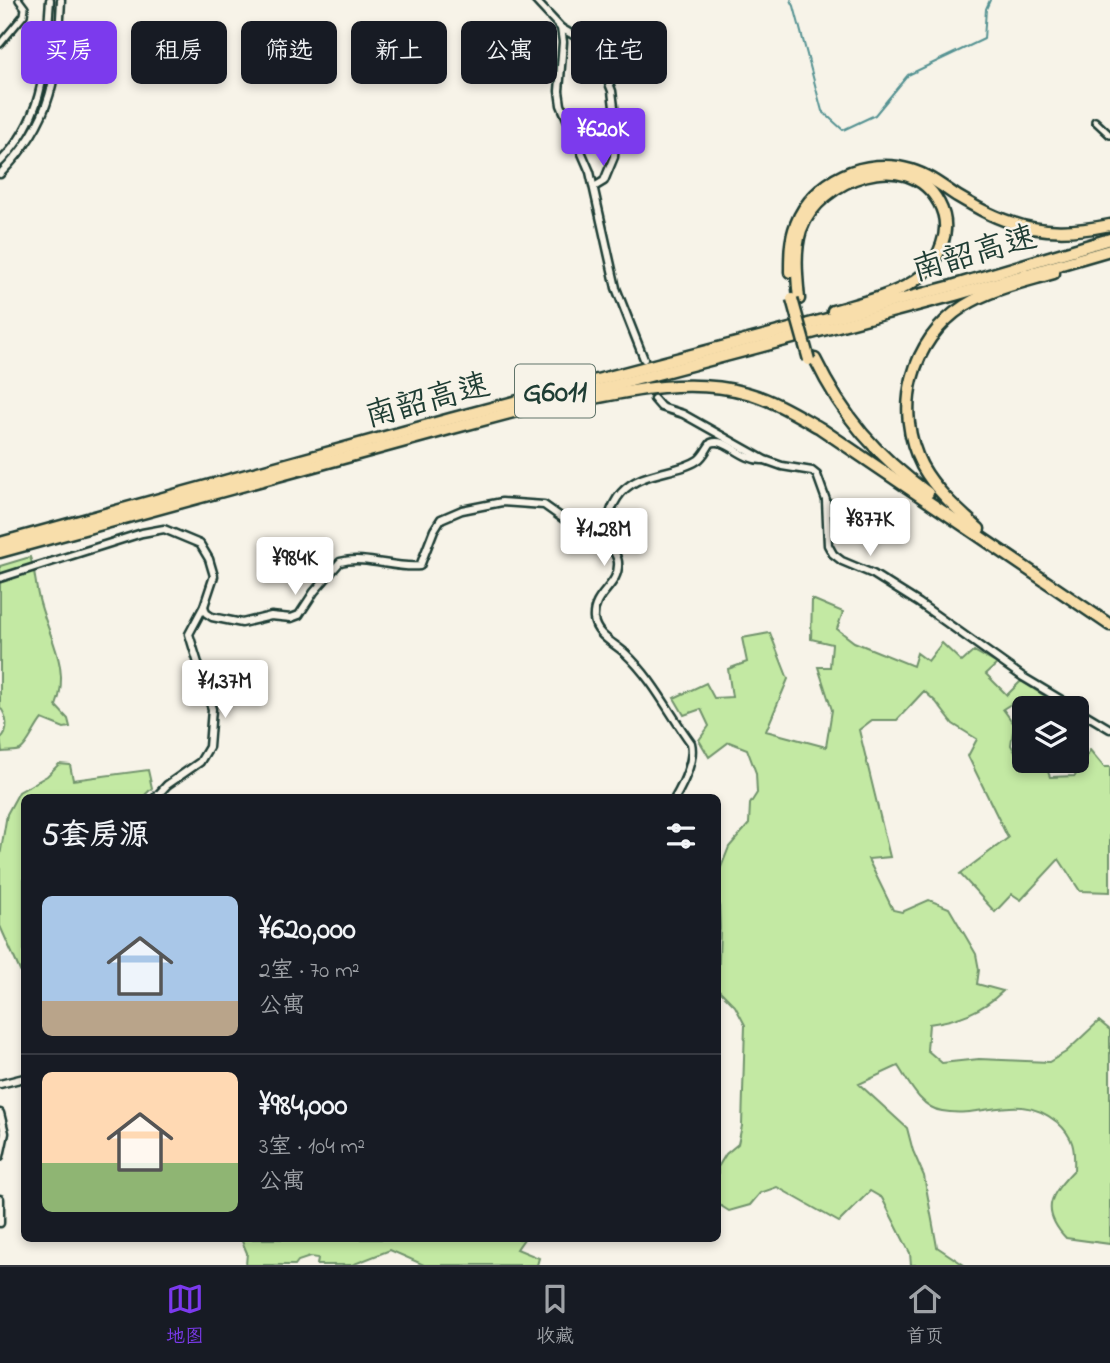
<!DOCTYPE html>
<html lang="zh">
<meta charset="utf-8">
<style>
:root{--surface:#171b24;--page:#242831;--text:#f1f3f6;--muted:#9ea1a6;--line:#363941;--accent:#7c3aed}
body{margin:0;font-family:"Indie Flower","LXGW WenKai TC",sans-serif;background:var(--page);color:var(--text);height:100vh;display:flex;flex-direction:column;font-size:26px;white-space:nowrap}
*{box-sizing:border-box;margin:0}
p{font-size:23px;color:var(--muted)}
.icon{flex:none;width:38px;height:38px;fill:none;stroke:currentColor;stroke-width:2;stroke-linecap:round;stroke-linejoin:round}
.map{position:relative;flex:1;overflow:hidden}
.sheet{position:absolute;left:21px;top:794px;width:700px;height:448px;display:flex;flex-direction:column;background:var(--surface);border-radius:10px;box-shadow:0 4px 10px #0003}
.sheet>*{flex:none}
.banner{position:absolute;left:21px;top:21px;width:700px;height:63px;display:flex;gap:14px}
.fabs{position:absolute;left:1012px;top:696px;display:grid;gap:14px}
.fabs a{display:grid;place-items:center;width:77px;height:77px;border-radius:10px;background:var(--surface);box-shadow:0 4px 10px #0003;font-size:35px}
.price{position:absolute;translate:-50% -60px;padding:0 16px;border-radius:7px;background:#fff;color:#222;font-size:23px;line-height:46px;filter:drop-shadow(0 2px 4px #0008)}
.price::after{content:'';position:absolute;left:50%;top:42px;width:21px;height:16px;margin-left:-10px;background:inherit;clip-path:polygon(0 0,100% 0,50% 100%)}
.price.active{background:var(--accent);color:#fff}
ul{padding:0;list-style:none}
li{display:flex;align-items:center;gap:21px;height:175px;padding:0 21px}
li+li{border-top:2px solid var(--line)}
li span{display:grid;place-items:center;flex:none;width:196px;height:140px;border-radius:10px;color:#555}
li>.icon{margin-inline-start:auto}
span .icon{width:84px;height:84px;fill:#fffc;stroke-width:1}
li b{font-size:30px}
h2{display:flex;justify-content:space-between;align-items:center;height:84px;padding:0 21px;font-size:30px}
.chip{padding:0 24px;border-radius:10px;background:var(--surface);box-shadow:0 4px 10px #0003;font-size:24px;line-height:63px}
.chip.active{background:var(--accent);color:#fff}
.tab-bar{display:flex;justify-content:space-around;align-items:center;height:98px;border-top:2px solid var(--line);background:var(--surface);font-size:19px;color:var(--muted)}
.tab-bar a{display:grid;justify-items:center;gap:4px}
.tab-bar .active{color:var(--accent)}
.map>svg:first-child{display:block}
.green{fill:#c3e9a3;stroke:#71936c;stroke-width:2}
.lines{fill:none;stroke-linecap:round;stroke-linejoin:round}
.stream{stroke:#559292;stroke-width:2}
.minor-casing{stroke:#1f3d34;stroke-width:10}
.tertiary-casing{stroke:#1f3d34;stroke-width:11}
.motorway-casing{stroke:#1f3d34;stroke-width:15}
.minor{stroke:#f7f3e8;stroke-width:5}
.tertiary{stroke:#f7f3e8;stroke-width:6}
.motorway{stroke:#f8deab;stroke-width:10}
.motorway-bridge-casing{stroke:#1f3d34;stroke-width:15;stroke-linecap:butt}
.motorway-bridge{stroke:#f8deab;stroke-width:10}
.labels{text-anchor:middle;stroke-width:5;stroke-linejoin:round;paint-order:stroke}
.shield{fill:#f7f3e8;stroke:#60746a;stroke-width:2}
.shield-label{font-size:30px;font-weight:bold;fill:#1f3d34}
.street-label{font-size:32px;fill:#1f3d34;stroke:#f7f3e8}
</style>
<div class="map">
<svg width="1110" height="1265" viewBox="0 0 1110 1265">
<rect width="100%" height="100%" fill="#f7f3e8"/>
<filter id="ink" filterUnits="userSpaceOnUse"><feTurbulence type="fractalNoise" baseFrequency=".0143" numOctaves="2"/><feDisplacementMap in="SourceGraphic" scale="14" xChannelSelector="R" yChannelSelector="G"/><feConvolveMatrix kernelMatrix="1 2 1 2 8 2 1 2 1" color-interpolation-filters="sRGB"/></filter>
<g filter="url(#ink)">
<g class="green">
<path d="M30,557C35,570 35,581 38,595C46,633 72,666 56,706L68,719L70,727L64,728L42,719C35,727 27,747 20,750C15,752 8,751 2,752L0,739C10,731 7,716 0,707V566Z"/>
<path d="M812,599L843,612L837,629L854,642L913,666L917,653L928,661L942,643L962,662L974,651L997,664L986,674L1007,695L1021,681L1065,709H1028L1019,699L1003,709L1014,724L1011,745L1019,759L1024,757V761H1044L1050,777L1075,776L1090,750L1104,767H1110V892L1080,891L1059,859L1021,900L1012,894L995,912L960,874L1008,838L968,756L977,739L953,724L936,702L924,691L897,720H872L859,730L890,857L868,859L893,910L902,912L929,900L949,908L976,954L979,970L977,984L1003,991C981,1012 958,1020 929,1024L927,1050L942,1063L979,1059L1049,1062L1066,1052L1099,1021L1110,1030V1244L1066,1238C1040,1210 1050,1195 1074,1170C1075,1149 1074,1137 1057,1122C1018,1090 984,1119 942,1111C921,1108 909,1083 898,1066L859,1084L907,1128L913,1151L924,1176L937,1247L964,1265H911L910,1253L882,1198L870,1191L839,1222L777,1187L760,1193L750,1205L729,1211L718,1204V1167L726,1154L738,1144L742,1126L745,1025L735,1006L718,989L720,927L718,875L729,847L749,824L750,804L757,793L756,773L747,749L729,742L709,757L699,740L709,726L701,709L684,715L674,698L706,683L714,698L732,697L728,669L747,662L742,638L770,633L788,679L766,731L826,747L832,710L818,667H830L832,644L811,639Z"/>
<polygon points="59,764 70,765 73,780 148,770 152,788 142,798 24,798 24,980 0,926 0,856 7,814 19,792 47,776"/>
<polygon points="241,1239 524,1239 517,1249 539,1258 537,1265 424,1265 390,1250 352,1265 317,1265 318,1258 310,1257 298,1261 295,1265 246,1265 247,1253"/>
</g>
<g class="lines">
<polyline class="stream" points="791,0 794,6 822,111 843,130 875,115 908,75 984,39 986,9 990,0"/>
<g class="minor-casing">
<g id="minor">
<polyline points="0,44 24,15 25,8 19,0"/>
<polyline points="1095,121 1110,135"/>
</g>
</g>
<g class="tertiary-casing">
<g id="tertiary">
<polyline points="535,0 561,28 563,42 559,91 561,105 590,172 616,288 644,359"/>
<polyline points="561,28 592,46 597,53 612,91 616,123 614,157 604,181 594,187"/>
<path d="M0,162C47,115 45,62 50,0"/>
<path d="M0,174C55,119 57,74 61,0"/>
<polyline points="654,399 661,407 683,414 765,460 782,466 812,471 817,475 826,500 828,545 833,554 842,561 873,574 919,603 1023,677 1110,729"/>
<path d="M0,578L142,533L164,529L200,544L209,559L214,576L204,606L206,613L212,617L242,623L271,616L291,618L299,615L314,592L340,562C366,555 394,569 420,566L434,530L441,519L462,510L502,502L544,505L575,527L599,541L609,542"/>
<polyline points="155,798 167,785 200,762 209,747 212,709 189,634 204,606"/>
<path d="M675,798C683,784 695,759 691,743C669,713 653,679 625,653C614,643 596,635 594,619C592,593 620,587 618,562C617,554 612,550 609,543C603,528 611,505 621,493C641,470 678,474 698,460C704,456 707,448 711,443C727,437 741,461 763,460"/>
<polyline points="0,1084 24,1078"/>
<polyline points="0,1113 5,1133 0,1156"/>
<polyline points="0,1199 0,1223"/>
</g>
</g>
<g class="motorway-casing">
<g id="motorway">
<path d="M790,272C790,255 790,239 796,224C813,180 866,156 911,170C928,175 942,186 957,196C974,206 991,216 1010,222C1043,234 1076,232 1110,225"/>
<path d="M799,299C797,277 794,252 801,230C819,179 908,145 939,203C946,216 947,230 942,244C937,259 927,273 913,282C889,297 860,303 833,311"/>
<path d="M815,359C843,417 876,455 928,493"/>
<path d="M570,403C628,391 688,377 747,393C773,400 797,415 820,428L1110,625"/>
<path d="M979,529C958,510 936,491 922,466C893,410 911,340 964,306C990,289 1024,282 1054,273"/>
<polyline points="0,543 450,419 952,286 1110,239"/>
<polyline points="0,552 453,428 955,295 1110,250"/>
</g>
</g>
<use href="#minor" class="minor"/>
<use href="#tertiary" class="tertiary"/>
<use href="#motorway" class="motorway"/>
<g class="motorway-bridge-casing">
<polyline id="motorway-bridge" points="792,299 809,360"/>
</g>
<use href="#motorway-bridge" class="motorway-bridge"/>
</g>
</g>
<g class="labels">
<rect class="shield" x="515" y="364.5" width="80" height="53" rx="5"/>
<g class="shield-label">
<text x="555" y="401">G6011</text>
</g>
<g class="street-label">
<text transform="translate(974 252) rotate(-16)" y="11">南韶高速</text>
<text transform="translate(427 399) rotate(-15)" y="11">南韶高速</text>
</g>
</g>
</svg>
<div class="fabs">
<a><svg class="icon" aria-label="layers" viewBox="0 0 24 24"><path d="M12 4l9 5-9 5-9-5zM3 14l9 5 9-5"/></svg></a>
</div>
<b class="price active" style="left:603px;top:168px">¥620K</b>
<b class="price" style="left:870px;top:558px">¥877K</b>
<b class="price" style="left:604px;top:568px">¥1.28M</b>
<b class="price" style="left:295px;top:597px">¥984K</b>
<b class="price" style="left:225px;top:720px">¥1.37M</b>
<div class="banner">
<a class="chip active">买房</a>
<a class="chip">租房</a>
<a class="chip">筛选</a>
<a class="chip">新上</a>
<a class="chip">公寓</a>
<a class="chip">住宅</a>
</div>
<section class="sheet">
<h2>5套房源<svg class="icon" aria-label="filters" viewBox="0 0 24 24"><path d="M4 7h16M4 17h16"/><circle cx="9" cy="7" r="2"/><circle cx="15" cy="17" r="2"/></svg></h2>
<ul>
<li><span style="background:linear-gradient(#a9c7e8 75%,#b9a48a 0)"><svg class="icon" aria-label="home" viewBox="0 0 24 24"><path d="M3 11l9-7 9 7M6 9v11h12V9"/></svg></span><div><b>¥620,000</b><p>2室 · 70 m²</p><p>公寓</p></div></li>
<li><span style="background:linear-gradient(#ffd9b3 65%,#8fb573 0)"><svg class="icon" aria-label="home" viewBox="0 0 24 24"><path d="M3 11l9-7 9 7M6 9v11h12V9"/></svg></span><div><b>¥984,000</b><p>3室 · 104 m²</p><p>公寓</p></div></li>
</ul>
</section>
</div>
<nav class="tab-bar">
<a class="active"><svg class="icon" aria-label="map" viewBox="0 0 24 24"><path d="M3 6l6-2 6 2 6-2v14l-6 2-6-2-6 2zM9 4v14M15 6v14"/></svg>地图</a>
<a><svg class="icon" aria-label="saved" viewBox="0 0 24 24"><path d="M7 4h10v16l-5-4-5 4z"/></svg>收藏</a>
<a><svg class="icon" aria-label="home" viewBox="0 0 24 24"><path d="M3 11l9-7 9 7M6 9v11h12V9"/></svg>首页</a>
</nav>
